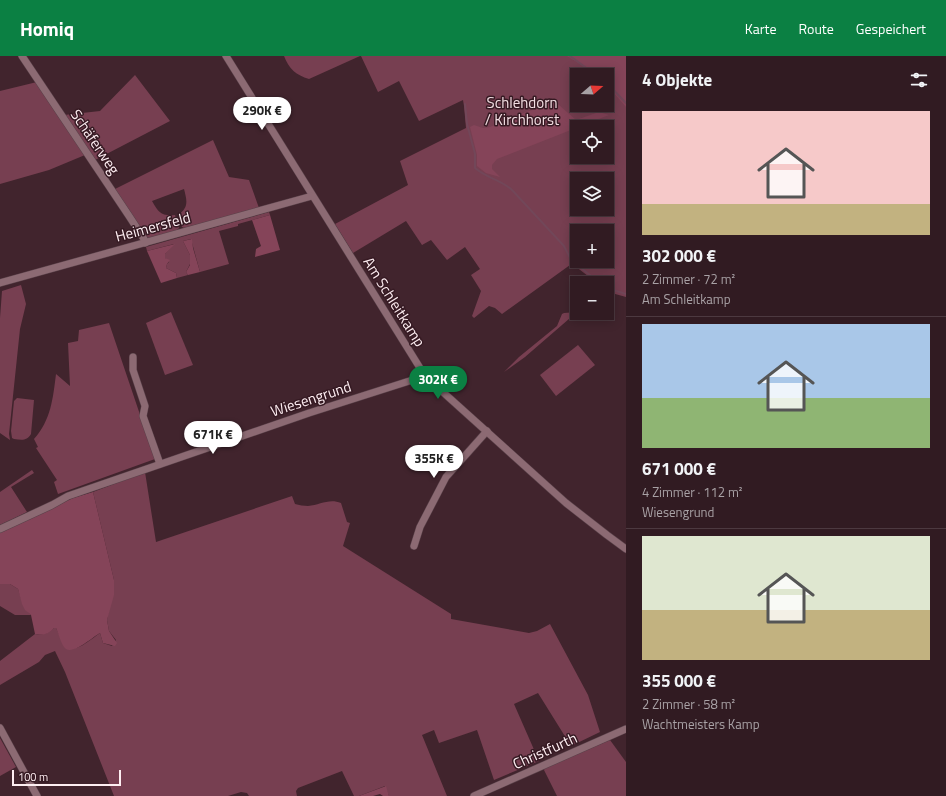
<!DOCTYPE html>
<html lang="de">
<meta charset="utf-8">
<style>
:root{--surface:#311b22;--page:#39242a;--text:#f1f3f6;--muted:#a8a1a5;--line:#4c3940;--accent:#0b8043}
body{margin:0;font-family:"Titillium Web",sans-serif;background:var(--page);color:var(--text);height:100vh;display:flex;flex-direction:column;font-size:15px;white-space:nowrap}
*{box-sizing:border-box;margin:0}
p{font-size:13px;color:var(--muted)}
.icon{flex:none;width:22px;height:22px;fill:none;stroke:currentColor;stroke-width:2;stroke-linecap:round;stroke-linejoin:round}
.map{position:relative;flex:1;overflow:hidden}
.drawer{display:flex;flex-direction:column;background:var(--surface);width:320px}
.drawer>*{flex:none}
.needle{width:26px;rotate:71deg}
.controls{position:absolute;left:570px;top:12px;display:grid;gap:8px}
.controls a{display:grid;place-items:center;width:44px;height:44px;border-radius:0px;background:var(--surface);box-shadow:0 2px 10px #0003,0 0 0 1px var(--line);font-size:20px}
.scale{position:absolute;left:12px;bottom:10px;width:109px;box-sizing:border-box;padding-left:4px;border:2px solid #feeef2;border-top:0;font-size:11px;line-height:14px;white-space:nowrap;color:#feeef2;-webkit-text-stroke:3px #361a23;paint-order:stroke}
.price{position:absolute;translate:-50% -34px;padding:0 9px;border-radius:14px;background:#fff;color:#222;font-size:13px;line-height:26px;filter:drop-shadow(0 1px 2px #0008)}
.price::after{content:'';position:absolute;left:50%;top:24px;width:12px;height:9px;margin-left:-6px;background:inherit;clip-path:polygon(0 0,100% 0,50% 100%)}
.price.current{background:var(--accent);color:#fff}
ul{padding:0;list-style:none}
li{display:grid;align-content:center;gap:8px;height:212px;padding:0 16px}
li+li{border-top:1px solid var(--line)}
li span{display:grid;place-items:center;height:124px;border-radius:0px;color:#555}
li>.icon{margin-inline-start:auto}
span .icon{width:72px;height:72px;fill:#fffc;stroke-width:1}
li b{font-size:17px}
h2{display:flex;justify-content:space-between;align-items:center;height:48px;padding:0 16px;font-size:17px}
header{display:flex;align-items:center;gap:24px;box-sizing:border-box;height:56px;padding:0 20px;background:var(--accent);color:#fff}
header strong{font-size:19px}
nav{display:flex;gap:22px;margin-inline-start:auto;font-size:14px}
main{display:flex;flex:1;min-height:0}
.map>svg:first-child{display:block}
.green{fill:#773f51;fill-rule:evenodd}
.forest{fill:#854459}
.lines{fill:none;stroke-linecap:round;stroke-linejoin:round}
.stream{stroke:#724759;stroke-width:2}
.minor-casing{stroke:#5a424a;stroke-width:8}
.minor{stroke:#8c6a73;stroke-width:7}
.labels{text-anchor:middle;stroke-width:3;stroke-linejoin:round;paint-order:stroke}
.park-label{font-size:15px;fill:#f3dee3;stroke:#361a23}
.street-label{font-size:15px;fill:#feeef2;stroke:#361a23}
</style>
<header>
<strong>Homiq</strong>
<nav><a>Karte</a><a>Route</a><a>Gespeichert</a></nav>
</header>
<main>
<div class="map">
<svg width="626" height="740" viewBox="0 0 626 740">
<rect width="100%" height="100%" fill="#41242d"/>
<g class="green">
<path d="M284,0H360L309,23C296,19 289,13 284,0Z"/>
<path d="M361,0H626V241L608,236L607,227H597L575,210L570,209L502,258L495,252L489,250L474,262L472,260L481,235L471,219L480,213L465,191L447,204L431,184L422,189L406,165L353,197L335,168L408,129L400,105L466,72L464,50L463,44L419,65L399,25L378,36ZM577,19H607V49H577ZM577,71H607V101H577ZM577,123H607V153H577ZM577,175H607V205H577Z"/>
<polygon points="135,19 170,65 95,104 64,59 100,55"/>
<polygon points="37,26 85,99 49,114 0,128 0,35"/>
<path d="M213,84L229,121L249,124L259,152L184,172L182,171L178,159C189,151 187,145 184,133L152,145C159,157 161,160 175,159L179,172L176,175L148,182L115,133Z"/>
<polygon points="269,156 270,159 238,168 238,170 219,175 229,208 200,216 191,183 183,185 190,199 190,208 186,216 188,219 177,222 176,217 166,212 167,208 169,206 165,202 165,198 174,188 147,195 146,191"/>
<polygon points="21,229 26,248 20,273 9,378 10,384 0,377 0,262 2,235"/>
<polygon points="171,256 193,309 165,319 146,267"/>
<polygon points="577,256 525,301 504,316 519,301 557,270 562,258 564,257"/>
<path d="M109,267L155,403L58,438L54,426L57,424L36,392L38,391L34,383C51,364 53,342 56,318L70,330L68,287L78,285L79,274Z"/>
<polygon points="578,289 595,309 556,340 540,319"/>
<path d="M17,342L34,344L31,378C27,385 22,384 14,383L12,382L11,375L14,345Z"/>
<polygon points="32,414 34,417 11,431 27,456 0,469 0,436"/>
<path d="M145,416L156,486L292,440L295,448C299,449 304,450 308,450C320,449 329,442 341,447L347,466L350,467L343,490L451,558V563L529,577L537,575L550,568L588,639L600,676L571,690L538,637L514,648L539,705L494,724L477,674L439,687L434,674L422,679L447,740H389L385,730L359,740H354L342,715L298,732L296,735L297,740H249L247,737L241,736L228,740H114L65,616L55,595L45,599L39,606L0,629V605L35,578C43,579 48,578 54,572H56L66,592C78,596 91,583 100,577L103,587L112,590L116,584L109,575L107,564L114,524L93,436Z"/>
<path d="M0,528H10L18,533C22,543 22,551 31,559H15L0,550Z"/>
<polygon points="0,682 16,711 0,720"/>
<polygon points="610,684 626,706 626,740 557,740 544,714 545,712"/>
</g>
<g class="forest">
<polygon points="567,0 626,0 626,51 607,29 607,19 598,19"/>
<polygon points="555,46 559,49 576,64 599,56 609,59 497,103 492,109 492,113 500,121 486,117 477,110 477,99 470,71 474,69 483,72 490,71 521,58"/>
<polygon points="270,159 280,194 255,201 256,193 261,190 252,164"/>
<polygon points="192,183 193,192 200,216 188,219 186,216 190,209 190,199 183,185"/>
<polygon points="175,188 165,198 165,202 170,204 167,208 166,212 176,217 177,222 161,227 147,195"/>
<path d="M93,436L114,524V539L107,564L109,575L117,587L115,590L103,587L100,577C93,581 74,598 66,593C61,589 59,578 56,572H54C48,579 43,579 35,578L31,559L25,554L22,548L18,533L10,528H0V476L73,442Z"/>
<polygon points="386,730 389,740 383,740 380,738 373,740 359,740"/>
</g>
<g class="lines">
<g class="stream">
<polyline points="570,0 596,19"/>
<polyline points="607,27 626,47"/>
<path d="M465,48L467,68L475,98V112C488,123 500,123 512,134L564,190L571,204L600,227"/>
<polyline points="607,232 626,238"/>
</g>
<g class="minor-casing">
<g id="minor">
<polyline points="22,0 129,160 144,183 145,187"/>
<polyline points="226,0 425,320 566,447 607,479 626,493"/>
<polyline points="0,227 312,140"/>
<polyline points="133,301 133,314 145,350 143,360 160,408"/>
<polyline points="0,473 52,449 68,440 309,357 425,320"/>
<polyline points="414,490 420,471 446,421 487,375"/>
<polyline points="0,672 37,740"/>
<polyline points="474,740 626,673"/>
</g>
</g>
<use href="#minor" class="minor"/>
</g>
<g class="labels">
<g class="park-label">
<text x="522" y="52">Schlehdorn<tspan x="522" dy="17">/ Kirchhorst</tspan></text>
</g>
<g class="street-label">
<text transform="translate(95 86) rotate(56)" y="5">Schäferweg</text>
<text transform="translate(153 171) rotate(-15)" y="5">Heimersfeld</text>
<text transform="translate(394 246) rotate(58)" y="5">Am Schleitkamp</text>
<text transform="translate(311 343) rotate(-18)" y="5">Wiesengrund</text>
<text transform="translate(545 695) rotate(-24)" y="5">Christfurth</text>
</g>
</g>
</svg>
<div class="controls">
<a><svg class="needle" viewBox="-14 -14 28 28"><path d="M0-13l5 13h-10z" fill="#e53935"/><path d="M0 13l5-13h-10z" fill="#a8a1a5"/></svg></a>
<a><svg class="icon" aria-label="locate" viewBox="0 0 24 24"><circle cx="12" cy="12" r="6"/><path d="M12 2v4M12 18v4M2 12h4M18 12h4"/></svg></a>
<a><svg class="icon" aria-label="layers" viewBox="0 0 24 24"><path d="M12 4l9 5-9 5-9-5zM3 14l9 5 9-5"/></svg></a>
<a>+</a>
<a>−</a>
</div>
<div class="scale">100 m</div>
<b class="price" style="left:262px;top:75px">290K €</b>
<b class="price current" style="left:438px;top:344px">302K €</b>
<b class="price" style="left:213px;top:399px">671K €</b>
<b class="price" style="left:434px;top:423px">355K €</b>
</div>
<section class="drawer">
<h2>4 Objekte<svg class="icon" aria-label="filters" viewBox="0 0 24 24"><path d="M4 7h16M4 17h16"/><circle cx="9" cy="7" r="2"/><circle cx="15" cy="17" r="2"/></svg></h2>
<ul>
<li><span style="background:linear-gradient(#f6c9c9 75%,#c2b280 0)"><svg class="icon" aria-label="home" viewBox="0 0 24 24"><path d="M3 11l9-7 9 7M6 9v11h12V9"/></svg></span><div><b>302 000 €</b><p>2 Zimmer · 72 m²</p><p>Am Schleitkamp</p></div></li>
<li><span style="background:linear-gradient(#a9c7e8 60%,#8fb573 0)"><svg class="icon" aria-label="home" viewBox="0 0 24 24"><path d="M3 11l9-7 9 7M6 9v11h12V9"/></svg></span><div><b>671 000 €</b><p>4 Zimmer · 112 m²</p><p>Wiesengrund</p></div></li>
<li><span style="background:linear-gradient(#dfe7d0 60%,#c2b280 0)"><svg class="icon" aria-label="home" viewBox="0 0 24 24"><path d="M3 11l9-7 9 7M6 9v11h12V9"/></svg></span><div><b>355 000 €</b><p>2 Zimmer · 58 m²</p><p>Wachtmeisters Kamp</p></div></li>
</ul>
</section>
</main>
